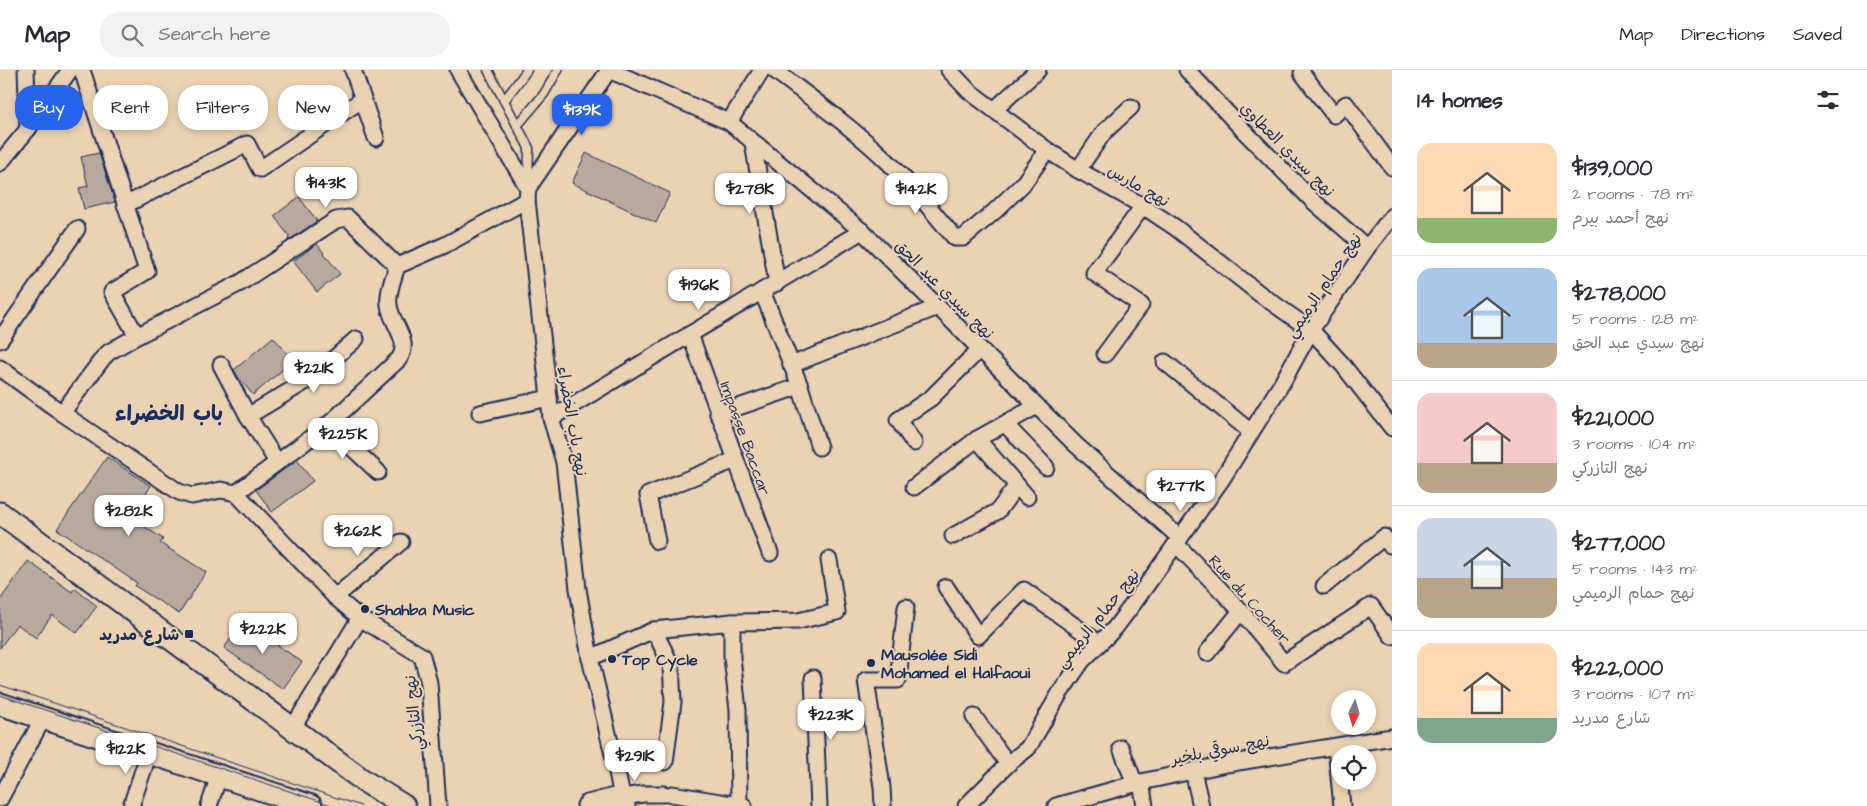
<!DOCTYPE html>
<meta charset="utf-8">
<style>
:root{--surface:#fff;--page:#f2f2f3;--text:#2b2b33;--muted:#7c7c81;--line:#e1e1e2;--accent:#2563eb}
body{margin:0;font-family:"Architects Daughter","Playpen Sans Arabic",sans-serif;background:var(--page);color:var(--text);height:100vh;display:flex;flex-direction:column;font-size:19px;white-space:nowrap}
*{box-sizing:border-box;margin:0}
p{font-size:16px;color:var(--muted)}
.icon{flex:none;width:28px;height:28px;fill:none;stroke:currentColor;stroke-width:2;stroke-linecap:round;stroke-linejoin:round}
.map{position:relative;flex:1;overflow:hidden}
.drawer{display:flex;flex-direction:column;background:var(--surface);width:475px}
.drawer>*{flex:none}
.top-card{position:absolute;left:15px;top:15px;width:475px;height:45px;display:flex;gap:10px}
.needle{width:32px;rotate:185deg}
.controls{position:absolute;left:1331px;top:620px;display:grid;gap:10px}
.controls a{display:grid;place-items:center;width:45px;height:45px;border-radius:50%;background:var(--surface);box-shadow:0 2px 8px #0003;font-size:25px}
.price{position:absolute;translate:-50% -42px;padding:0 11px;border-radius:10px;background:#fff;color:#222;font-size:16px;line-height:32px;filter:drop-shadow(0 1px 2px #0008)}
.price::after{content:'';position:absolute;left:50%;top:30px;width:15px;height:11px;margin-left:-8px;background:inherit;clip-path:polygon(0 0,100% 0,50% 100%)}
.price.active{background:var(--accent);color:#fff}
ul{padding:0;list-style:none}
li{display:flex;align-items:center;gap:15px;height:125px;padding:0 25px}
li+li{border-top:1px solid var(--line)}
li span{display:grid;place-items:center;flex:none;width:140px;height:100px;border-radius:15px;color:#555}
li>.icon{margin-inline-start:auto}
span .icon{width:60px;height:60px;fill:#fffc;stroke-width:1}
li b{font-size:21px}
h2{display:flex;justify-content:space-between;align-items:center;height:60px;padding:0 25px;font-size:21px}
.pill{padding:0 18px;border-radius:20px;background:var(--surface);box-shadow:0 2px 8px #0003;font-size:18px;line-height:45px}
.pill.active{background:var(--accent);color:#fff}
header{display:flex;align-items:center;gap:30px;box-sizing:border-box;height:70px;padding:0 25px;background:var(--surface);border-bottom:1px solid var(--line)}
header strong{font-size:24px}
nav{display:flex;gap:28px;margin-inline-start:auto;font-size:18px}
.search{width:350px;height:45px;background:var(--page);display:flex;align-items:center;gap:12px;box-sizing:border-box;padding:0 18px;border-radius:20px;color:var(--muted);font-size:19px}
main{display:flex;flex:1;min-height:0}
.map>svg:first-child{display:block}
.building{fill:#b7a99e;stroke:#1b2f5e}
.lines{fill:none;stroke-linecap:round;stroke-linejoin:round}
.lane-casing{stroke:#1b2f5e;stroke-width:11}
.street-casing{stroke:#1b2f5e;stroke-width:19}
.secondary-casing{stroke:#1b2f5e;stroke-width:25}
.lane{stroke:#ebd2b3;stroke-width:8}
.street{stroke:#ebd2b3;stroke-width:15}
.secondary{stroke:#ebd2b3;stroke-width:21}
.tram{stroke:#1b2f5e;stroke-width:1}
.poi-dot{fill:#1b2f5e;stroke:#ebd2b3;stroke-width:2}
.labels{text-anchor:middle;stroke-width:4;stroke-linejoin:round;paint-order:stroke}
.street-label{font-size:16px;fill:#1b2f5e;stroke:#ebd2b3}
.poi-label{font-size:16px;font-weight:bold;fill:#1b2f5e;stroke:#ebd2b3;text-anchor:start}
.district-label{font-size:21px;font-weight:bold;fill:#1b2f5e;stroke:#ebd2b3}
</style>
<header>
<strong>Map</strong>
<div class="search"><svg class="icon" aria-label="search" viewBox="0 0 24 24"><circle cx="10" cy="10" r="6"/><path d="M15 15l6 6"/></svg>Search here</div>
<nav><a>Map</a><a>Directions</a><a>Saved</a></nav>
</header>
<main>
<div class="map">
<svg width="1392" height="736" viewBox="0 0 1392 736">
<rect width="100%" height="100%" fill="#ebd2b3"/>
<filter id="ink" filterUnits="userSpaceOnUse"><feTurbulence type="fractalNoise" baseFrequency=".02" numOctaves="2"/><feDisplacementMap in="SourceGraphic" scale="10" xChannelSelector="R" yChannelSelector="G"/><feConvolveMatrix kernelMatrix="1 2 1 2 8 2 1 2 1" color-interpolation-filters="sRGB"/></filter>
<g filter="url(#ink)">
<g class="building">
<polygon points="99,83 115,132 84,139 79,118 88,116 81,87"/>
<polygon points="586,83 670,123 656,153 572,113"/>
<polygon points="299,127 317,151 288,171 289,166 274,146"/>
<polygon points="317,174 340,204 317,222 293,191"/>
<polygon points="273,267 294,290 253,325 238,307 234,300"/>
<polygon points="107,387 151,416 130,447 163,469 160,473 206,502 179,544 135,516 137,513 57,459"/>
<polygon points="297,390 313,411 272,442 256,420"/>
<polygon points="28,491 72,522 74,518 97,536 77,563 52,545 36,568 17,554 0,578 0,530"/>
<polygon points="243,551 302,592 283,619 224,578"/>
</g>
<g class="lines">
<g class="lane-casing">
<g id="lane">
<polyline points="488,0 529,78 528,114"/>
<polyline points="504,31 527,0"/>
<polyline points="517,56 544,24 558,0"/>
</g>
</g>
<g class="street-casing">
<g id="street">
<polyline points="26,0 28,59"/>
<polyline points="353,0 376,68"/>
<polyline points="458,0 528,118 527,130 549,328 551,348 564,392 578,519 590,588 615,693"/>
<polyline points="609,0 729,52 862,161 1075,374 1180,468"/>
<path d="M774,0C811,28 850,56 884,88C910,113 932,141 955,168H963L995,141L1023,114L1047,80"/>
<polyline points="949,0 969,21 1047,80 1078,100 1143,136 1176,158 1260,224 1311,260 1342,294 1392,358"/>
<polyline points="1187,0 1244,61 1313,131 1367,178"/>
<polyline points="1302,3 1334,45 1346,34 1392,97"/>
<polyline points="994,40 1038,0"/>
<polyline points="729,52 762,0"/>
<polyline points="753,73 777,213"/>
<polyline points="0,93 28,59 70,0"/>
<polyline points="1078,100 1104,62 1131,37"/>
<polyline points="528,118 609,0"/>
<polyline points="125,135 247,74 260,99 363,29"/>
<polyline points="762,221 800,316 819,377"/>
<polyline points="690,264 770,483"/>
<polyline points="137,266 240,213 336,150 348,148 397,196 445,175 527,130"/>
<polyline points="0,270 77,159"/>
<polyline points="1105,284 1141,235 1094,203 1143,136"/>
<polyline points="1165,292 1251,362"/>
<polyline points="221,295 248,346 277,392"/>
<polyline points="791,295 938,237"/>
<polyline points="0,298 62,343 179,422 192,426 221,420 236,423 335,527 360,548 422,586 429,613 438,736"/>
<polyline points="62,343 103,288 109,282 137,266 112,222 147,201 82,0"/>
<polyline points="480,343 549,328"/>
<polyline points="718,344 800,316"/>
<polyline points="248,346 313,307 356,269"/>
<polyline points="551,348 862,161"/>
<polyline points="1005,354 1046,397"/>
<polyline points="328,355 378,402"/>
<polyline points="977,369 1027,427"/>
<polyline points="914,373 898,350 931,328 980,279"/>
<polyline points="914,417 977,369 1037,336"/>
<path d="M236,423L328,355L399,289C412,271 391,254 389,235C387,223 394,207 397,196"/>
<polyline points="953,466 998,441 1017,415"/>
<polyline points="657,471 648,425 735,390"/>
<polyline points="1176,474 1241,541 1284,593 1371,536 1392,566"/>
<polyline points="1324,516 1384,467 1390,475 1392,473"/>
<polyline points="946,517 978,566 1024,520 1099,573"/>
<polyline points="335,527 401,472"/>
<polyline points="732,552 732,587 738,640 739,735"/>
<polyline points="654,560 671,595 673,632 665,692"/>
<polyline points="1207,583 1241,541"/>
<polyline points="590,588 654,560 732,552 798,551 837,542 829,490"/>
<polyline points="813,608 819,736"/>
<polyline points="974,647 1008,694"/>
<polyline points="292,659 360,548"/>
<polyline points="1336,677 1342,736"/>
<polyline points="1121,678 1135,714"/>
<polyline points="1193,701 1201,736"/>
<polyline points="617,702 622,727 643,724 664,724"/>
<polyline points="1141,712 1145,736"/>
<polyline points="672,724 744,736"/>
<polyline points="0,729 43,648"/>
<polyline points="131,736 149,683"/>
<polyline points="209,736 219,706"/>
<polyline points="883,736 882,717 866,610 898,610 906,537"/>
<polyline points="966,736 1008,694 1028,678 1060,623 1082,591 1115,558 1136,530 1222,409 1282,313 1311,260 1367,178 1392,146"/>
<polyline points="1056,736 1141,712 1226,694 1392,667"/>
</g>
</g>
<g class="secondary-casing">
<g id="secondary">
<polyline points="0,443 364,711 404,736"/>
<polyline points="0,634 311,736"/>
<polyline points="588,736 622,727 624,736"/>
</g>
</g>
<use href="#lane" class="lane"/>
<use href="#street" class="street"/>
<use href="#secondary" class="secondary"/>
<g class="tram">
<polyline points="0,615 361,736"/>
<polyline points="0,625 334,736"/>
</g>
</g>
</g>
<g class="poi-dot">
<circle cx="365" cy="539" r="5"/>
<rect x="184" y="559" width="10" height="10" rx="2.5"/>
<circle cx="612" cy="589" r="5"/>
<circle cx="871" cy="593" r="5"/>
</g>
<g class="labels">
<g class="street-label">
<text transform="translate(1288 79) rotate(45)" y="6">نهج سيدي العطاوي</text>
<text transform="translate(1139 115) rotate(30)" y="6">نهج مارس</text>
<text transform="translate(1323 215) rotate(-56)" y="6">نهج حمام الرميمي</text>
<text transform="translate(945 219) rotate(45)" y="6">نهج سيدي عبد الحق</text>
<text transform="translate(573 351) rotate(80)" y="6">نهج باب الخضراء</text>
<text transform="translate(746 368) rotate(70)" y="6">Impasse Baccar</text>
<text transform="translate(1250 529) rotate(48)" y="6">Rue du Cocher</text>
<text transform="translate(1097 548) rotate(-51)" y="6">نهج حمام الرميمي</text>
<text transform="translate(413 643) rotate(-96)" y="6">نهج التازركي</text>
<text transform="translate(1220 679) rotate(-11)" y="6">نهج سوقي بلخير</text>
</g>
<g class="poi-label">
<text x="375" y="545">Shahba Music</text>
<text x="179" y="570" text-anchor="end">شارع مدريد</text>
<text x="881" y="590">Mausolée Sidi<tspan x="881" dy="18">Mohamed el Halfaoui</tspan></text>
<text x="622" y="595">Top Cycle</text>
</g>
<g class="district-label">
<text x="169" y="350">باب الخضراء</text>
</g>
</g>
</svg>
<div class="controls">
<a><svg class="needle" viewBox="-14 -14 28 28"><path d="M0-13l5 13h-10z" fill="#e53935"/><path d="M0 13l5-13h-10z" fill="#7c7c81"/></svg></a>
<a><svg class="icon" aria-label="locate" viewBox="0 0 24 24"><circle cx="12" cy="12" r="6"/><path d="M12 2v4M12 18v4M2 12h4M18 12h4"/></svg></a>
</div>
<b class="price active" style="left:582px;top:66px">$139K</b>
<b class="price" style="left:326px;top:139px">$143K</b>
<b class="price" style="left:750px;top:145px">$278K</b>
<b class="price" style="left:916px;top:145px">$142K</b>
<b class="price" style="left:699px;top:241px">$196K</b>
<b class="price" style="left:314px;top:324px">$221K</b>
<b class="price" style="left:343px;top:390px">$225K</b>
<b class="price" style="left:1181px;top:442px">$277K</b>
<b class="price" style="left:129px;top:467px">$282K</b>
<b class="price" style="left:358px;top:487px">$262K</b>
<b class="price" style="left:263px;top:585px">$222K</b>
<b class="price" style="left:831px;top:671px">$223K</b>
<b class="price" style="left:126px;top:705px">$122K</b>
<b class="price" style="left:635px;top:712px">$291K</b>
<div class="top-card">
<a class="pill active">Buy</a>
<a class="pill">Rent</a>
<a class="pill">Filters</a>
<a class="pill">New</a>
</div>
</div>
<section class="drawer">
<h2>14 homes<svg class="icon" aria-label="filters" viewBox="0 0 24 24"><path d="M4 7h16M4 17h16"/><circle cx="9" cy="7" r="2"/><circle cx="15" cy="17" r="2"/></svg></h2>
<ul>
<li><span style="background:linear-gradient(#ffd9b3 75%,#8fb573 0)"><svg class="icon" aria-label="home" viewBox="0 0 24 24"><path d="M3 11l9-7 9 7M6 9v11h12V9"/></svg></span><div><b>$139,000</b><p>2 rooms · 78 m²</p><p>نهج أحمد بيرم</p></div></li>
<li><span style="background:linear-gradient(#a9c7e8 75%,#b9a48a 0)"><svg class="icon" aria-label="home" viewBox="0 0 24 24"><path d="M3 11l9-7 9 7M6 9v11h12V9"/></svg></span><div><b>$278,000</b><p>5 rooms · 128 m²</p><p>نهج سيدي عبد الحق</p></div></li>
<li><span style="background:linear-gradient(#f6c9c9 70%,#b9a48a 0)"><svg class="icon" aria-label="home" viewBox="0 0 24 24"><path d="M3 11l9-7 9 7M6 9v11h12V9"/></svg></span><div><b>$221,000</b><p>3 rooms · 104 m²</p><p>نهج التازركي</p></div></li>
<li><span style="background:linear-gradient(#c9d6e8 60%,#b9a48a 0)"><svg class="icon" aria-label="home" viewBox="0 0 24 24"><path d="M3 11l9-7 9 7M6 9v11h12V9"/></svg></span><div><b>$277,000</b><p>5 rooms · 143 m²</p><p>نهج حمام الرميمي</p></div></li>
<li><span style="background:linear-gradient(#ffd9b3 75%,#7fa58c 0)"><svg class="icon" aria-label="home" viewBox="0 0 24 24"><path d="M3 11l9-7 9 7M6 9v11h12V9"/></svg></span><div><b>$222,000</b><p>3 rooms · 107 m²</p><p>شارع مدريد</p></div></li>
</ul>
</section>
</main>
